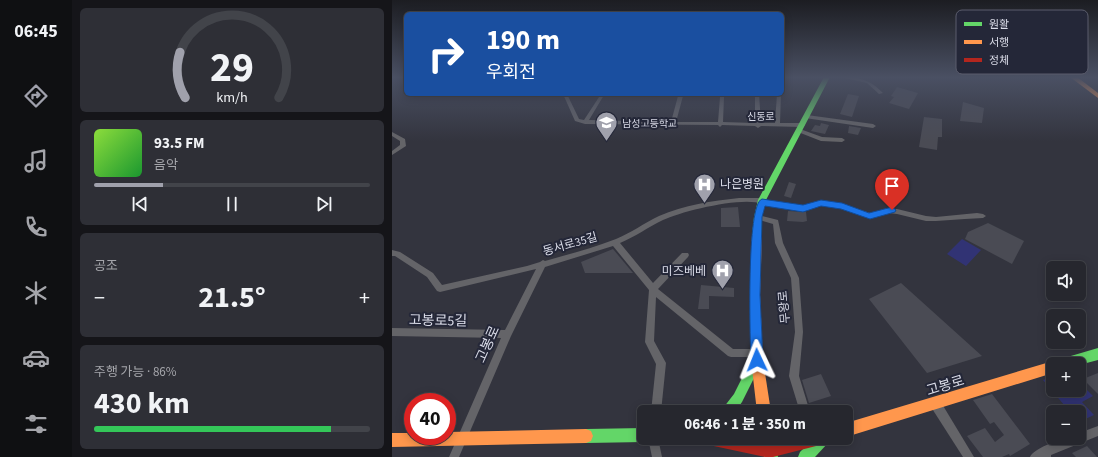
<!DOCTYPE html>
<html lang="ko">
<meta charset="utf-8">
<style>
:root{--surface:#26272e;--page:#2e2f36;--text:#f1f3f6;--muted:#a4a5aa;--line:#42444a;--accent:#a0a1ac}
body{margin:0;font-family:"Source Sans 3","Noto Sans KR",sans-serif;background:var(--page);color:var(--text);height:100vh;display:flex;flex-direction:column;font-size:15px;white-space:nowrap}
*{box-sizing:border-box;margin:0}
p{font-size:13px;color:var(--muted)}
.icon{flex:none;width:22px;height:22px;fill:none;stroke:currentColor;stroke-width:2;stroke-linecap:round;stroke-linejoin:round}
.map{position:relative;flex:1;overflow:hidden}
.drawer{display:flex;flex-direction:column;gap:8px;padding:8px;background:#151519;width:320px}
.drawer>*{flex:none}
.hud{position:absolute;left:12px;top:12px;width:380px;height:84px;border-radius:6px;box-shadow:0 2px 10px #0003,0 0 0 1px var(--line);background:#1a4fa0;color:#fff;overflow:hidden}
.tools{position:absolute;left:654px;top:261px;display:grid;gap:8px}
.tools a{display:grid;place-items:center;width:40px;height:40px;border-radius:6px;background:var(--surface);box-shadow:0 2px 10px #0003,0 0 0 1px var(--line);font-size:20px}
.speed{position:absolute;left:12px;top:393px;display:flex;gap:8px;font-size:20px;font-weight:700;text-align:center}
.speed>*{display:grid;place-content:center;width:52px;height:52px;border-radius:50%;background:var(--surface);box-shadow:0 2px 10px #0003,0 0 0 1px var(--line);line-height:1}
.speed .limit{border:6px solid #d22;background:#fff;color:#111}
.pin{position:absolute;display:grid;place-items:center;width:34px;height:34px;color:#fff;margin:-41px -17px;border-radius:50% 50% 50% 0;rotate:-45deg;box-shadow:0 0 4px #0007}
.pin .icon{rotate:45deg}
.me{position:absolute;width:44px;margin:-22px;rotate:358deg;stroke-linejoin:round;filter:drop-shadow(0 0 3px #0008)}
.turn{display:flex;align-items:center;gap:14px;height:84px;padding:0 16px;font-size:18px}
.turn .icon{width:52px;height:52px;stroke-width:2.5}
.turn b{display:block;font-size:28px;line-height:34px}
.big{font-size:30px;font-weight:700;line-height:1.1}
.drawer .tile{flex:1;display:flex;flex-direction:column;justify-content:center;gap:6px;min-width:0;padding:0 14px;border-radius:6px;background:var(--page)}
.drawer .dial{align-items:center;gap:0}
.dial svg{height:104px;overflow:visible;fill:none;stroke:var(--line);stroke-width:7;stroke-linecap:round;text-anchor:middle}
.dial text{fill:var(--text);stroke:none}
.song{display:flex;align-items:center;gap:12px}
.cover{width:48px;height:48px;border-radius:6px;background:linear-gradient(135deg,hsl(90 70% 55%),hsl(130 70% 35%))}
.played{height:4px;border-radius:2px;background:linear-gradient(90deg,var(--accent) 25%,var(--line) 25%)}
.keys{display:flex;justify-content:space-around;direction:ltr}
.heat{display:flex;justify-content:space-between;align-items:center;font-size:22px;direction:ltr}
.charge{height:6px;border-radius:3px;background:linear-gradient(90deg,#34c759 86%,var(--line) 0)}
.trip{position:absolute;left:245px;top:405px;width:216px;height:40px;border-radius:6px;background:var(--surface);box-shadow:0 2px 10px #0003,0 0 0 1px var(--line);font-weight:700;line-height:40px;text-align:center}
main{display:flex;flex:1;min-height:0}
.dock{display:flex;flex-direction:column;width:72px;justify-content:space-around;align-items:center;background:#0f1012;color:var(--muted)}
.dock .icon{width:28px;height:28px}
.dock .on{color:var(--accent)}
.dock b{font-size:18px;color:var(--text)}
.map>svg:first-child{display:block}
.green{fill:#313374}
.building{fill:#4a4b54}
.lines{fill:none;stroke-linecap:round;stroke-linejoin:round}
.street{fill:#646468;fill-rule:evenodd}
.fast{fill:#63d668;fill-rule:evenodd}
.slow{fill:#ff974d;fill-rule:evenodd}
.jam{fill:#b3261e;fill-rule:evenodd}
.route{fill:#1a73e8;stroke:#114b97}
.labels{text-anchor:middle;stroke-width:4;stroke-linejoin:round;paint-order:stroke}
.far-street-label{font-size:10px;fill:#dadce8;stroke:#242738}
.far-poi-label{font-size:10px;fill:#dadce8;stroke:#242738;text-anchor:start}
.poi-label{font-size:12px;fill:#dadce8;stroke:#242738;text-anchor:start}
.street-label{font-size:12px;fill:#dadce8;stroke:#242738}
.near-street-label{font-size:14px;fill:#dadce8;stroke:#242738}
.key{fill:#242738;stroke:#5b5d6d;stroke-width:1}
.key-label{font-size:11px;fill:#dadce8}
</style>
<main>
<nav class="dock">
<b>06:45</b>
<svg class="icon on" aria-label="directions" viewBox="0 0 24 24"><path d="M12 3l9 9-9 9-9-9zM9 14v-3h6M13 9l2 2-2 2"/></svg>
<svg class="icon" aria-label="music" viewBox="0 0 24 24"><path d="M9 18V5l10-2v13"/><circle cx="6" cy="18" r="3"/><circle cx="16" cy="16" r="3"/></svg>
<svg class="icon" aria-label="phone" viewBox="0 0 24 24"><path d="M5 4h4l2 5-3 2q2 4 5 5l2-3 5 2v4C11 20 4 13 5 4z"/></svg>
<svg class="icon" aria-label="climate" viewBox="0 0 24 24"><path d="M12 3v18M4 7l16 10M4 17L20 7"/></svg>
<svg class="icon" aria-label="car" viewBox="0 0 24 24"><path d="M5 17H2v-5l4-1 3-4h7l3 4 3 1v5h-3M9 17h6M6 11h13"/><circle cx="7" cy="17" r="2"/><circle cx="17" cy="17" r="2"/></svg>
<svg class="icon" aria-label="filters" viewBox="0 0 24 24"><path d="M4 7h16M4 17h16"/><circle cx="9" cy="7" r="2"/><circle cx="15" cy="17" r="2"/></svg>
</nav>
<section class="drawer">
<div class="tile dial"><svg viewBox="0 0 100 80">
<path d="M14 69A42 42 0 1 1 86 69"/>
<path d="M14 69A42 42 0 0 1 10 34" stroke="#a0a1ac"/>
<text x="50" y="56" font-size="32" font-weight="700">29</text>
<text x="50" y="72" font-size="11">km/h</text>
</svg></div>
<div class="tile">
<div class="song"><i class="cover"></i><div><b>93.5 FM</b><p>음악</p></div></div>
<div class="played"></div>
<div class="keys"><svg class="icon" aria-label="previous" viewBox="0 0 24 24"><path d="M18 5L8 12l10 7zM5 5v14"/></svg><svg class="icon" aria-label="pause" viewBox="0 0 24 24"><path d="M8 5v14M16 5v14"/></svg><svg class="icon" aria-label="next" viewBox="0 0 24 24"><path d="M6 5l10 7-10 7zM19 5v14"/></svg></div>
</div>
<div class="tile"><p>공조</p>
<div class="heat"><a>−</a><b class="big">21.5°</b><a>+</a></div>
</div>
<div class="tile"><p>주행 가능 · 86%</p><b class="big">430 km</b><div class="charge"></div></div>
</section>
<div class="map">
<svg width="706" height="457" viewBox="0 0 706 457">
<rect width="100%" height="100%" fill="#33343e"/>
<g class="green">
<polygon points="570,239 589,250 574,266 555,254"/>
<polygon points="661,376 661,390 687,390 687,382 701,396 690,402 702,415 687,422 687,412 678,412 651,380"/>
</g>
<g class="building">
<polygon points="505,87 526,93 517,109 497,103 502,97 499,96"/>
<polygon points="456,94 467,96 460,117 448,114"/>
<polygon points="571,102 592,108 590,123 568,121"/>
<polygon points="532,117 550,119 550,137 546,137 545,150 527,147"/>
<polygon points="429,123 437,125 433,134 419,131 423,125 428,126"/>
<polygon points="457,126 469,128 466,135 456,133"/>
<polygon points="397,182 404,184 399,198 392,196"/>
<polygon points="346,207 348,227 329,227 329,208"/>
<polygon points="396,211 414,212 415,221 411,222 395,221"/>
<polygon points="596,223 632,241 620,264 573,239 576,232"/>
<polygon points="221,249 241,273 193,273 189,262"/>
<polygon points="509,283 590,356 535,373 477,299"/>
<polygon points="309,285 342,288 342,297 317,296 317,309 306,309"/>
<polygon points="706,373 706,394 691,379"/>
<polygon points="429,374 439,396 417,403 410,380"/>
<polygon points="600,394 638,444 618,456 617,454 610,457 591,457 575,436 593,428 603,442 612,435 602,422 598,424 581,400"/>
<polygon points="695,446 705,457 684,457 680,453"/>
</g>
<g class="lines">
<g class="street">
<path d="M448 77C467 77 477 79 491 93L487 94 475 83Z"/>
<path d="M171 94H175L187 119 192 120 209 94H367L369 123H383L385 94H389L388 123H410L413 125 410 127 369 126 366 128 363 126 330 125 328 127 326 125 193 124 183 121ZM212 95 286 96 279 122 197 120ZM291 96 328 97 326 122H284ZM332 97H363V123L331 122Z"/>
<polygon points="415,115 481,124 484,126 481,128 413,118 413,116"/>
<polygon points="408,129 430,137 450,138 453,140 450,142 429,141 406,132 405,131"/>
<polygon points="0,132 13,139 14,146 0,155 0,151 8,145 8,141 0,136"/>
<path d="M347 198H372L373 200 411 207 429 201 450 204 478 213 497 209H505L534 216 544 217 585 213 591 214 594 216 591 218 573 219 544 221H534L505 214 497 213 478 218 449 208 429 205 411 211 370 204C352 196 290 211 271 220 256 227 243 237 228 243L261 283 290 253H296L297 255 296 257 266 289 341 349H364L367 350 369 353 367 356 364 357H339L336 356 264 297 262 341 274 363 269 412H259L264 364 253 342 257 290 221 246 153 267 119 336 67 457H57L109 338 0 336V328L113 330 144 269 48 292 45 291 35 277 3 256H0V250L8 252 41 273 50 285 135 266 148 262 151 260 153 261C177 254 201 248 224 239 239 233 252 223 267 216 292 205 320 201 347 198Z"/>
<polygon points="364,215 366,215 386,220 391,243 407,278 411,332 407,376 418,412 408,412 397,376 403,332 399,278 383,243 381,224 364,219 363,217"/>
<polygon points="543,398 547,399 582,457 571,457 539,407 538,403 539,399"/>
<path d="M706 426V436L659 455V457H638C641 449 666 440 674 438 678 437 683 438 687 438V433Z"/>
<polygon points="256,438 266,438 270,457 260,457"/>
</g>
<g class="fast">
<polygon points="432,77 438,77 374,200 370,217 370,235 368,237 362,237 360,235 362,217 366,200"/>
<polygon points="706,348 706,360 687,365 687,364 666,364 668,360 672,358"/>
<polygon points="365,354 369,356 371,360 350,402 343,412 328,412 342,394 361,356"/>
<polygon points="252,428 252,438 258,438 252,442 194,443 189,441 187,436 189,431 194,429"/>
<polygon points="368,438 382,438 386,457 372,457"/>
<polygon points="422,438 438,438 436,443 423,457 406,457 408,452"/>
</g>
<g class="slow">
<polygon points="678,77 685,77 706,93 706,98"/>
<polygon points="365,232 368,233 370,235 368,295 371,360 379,412 365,412 359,360 358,295 360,235 362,233"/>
<polygon points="661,361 666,364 661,364 661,373 454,437 454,423"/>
<polygon points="194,429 199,431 201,436 199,441 194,443 0,447 0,433 21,433 21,436 55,436 55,432"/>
</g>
<polygon class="jam" points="310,438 349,438 377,444 401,438 435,438 433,443 428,445 381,457 373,457 317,445 312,443"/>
</g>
<linearGradient id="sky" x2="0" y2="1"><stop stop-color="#1c1d22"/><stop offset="0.55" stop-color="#4a5063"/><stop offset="1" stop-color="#4a5063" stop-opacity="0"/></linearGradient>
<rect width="706" height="141" fill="url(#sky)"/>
<path class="route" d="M370 199 411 205 429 200 450 203 477 213 500 207 504 210 503 212 478 219 449 209 429 206 411 212 373 206 370 217 368 295 371 360 369 364 365 366 360 364 359 360C358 340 354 204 370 199Z"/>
<defs>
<symbol id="school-pin" viewBox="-11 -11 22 30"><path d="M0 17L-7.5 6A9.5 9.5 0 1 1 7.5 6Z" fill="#a0a1ac" stroke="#242738"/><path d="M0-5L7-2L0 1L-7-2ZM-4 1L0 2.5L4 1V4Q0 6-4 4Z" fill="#fff"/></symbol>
<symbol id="hospital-pin" viewBox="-11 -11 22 30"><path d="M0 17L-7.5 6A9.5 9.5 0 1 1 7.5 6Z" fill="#a0a1ac" stroke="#242738"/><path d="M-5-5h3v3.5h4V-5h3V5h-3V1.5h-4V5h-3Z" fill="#fff"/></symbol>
</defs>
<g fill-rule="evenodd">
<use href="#school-pin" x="202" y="110" width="25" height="34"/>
<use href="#hospital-pin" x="300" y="172" width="25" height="34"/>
<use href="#hospital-pin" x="318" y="258" width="25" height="34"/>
</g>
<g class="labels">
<g class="far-street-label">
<text x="369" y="120">신동로</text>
</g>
<g class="far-poi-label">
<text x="230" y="127">남성고등학교</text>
</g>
<g class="poi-label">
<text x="328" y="188">나은병원</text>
<text x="314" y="275" text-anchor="end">미즈베베</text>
</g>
<g class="street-label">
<text transform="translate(178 244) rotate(-16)" y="4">동서로35길</text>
<text transform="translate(392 307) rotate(-95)" y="4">무왕로</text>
</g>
<g class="near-street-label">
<text transform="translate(46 320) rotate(1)" y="5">고봉로5길</text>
<text transform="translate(95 344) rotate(-66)" y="5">고봉로</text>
<text transform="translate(553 385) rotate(-17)" y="5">고봉로</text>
</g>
</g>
<rect x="564" y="10" width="132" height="64" rx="6" class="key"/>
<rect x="572" y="22" width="18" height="4" fill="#63d668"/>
<rect x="572" y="40" width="18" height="4" fill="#ff974d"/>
<rect x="572" y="58" width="18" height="4" fill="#b3261e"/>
<g class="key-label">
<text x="597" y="28">원활</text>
<text x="597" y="46">서행</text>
<text x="597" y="64">정체</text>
</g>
</svg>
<div class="tools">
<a><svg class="icon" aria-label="sound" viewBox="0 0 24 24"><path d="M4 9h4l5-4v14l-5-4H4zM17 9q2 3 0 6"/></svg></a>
<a><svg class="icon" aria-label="search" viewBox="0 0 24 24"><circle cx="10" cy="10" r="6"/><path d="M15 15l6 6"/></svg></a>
<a>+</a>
<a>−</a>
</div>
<div class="speed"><div class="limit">40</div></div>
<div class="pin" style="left:500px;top:210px;background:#d93025"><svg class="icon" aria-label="arrive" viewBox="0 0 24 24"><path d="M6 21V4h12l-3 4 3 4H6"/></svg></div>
<svg class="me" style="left:365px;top:360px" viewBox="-20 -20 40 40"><path d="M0-17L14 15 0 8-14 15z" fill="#1a73e8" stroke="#fff" stroke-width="4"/></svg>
<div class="trip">06:46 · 1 분 · 350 m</div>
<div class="hud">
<div class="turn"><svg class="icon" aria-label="right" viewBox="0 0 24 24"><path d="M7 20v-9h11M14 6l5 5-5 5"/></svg><div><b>190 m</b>우회전</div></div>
</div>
</div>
</main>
